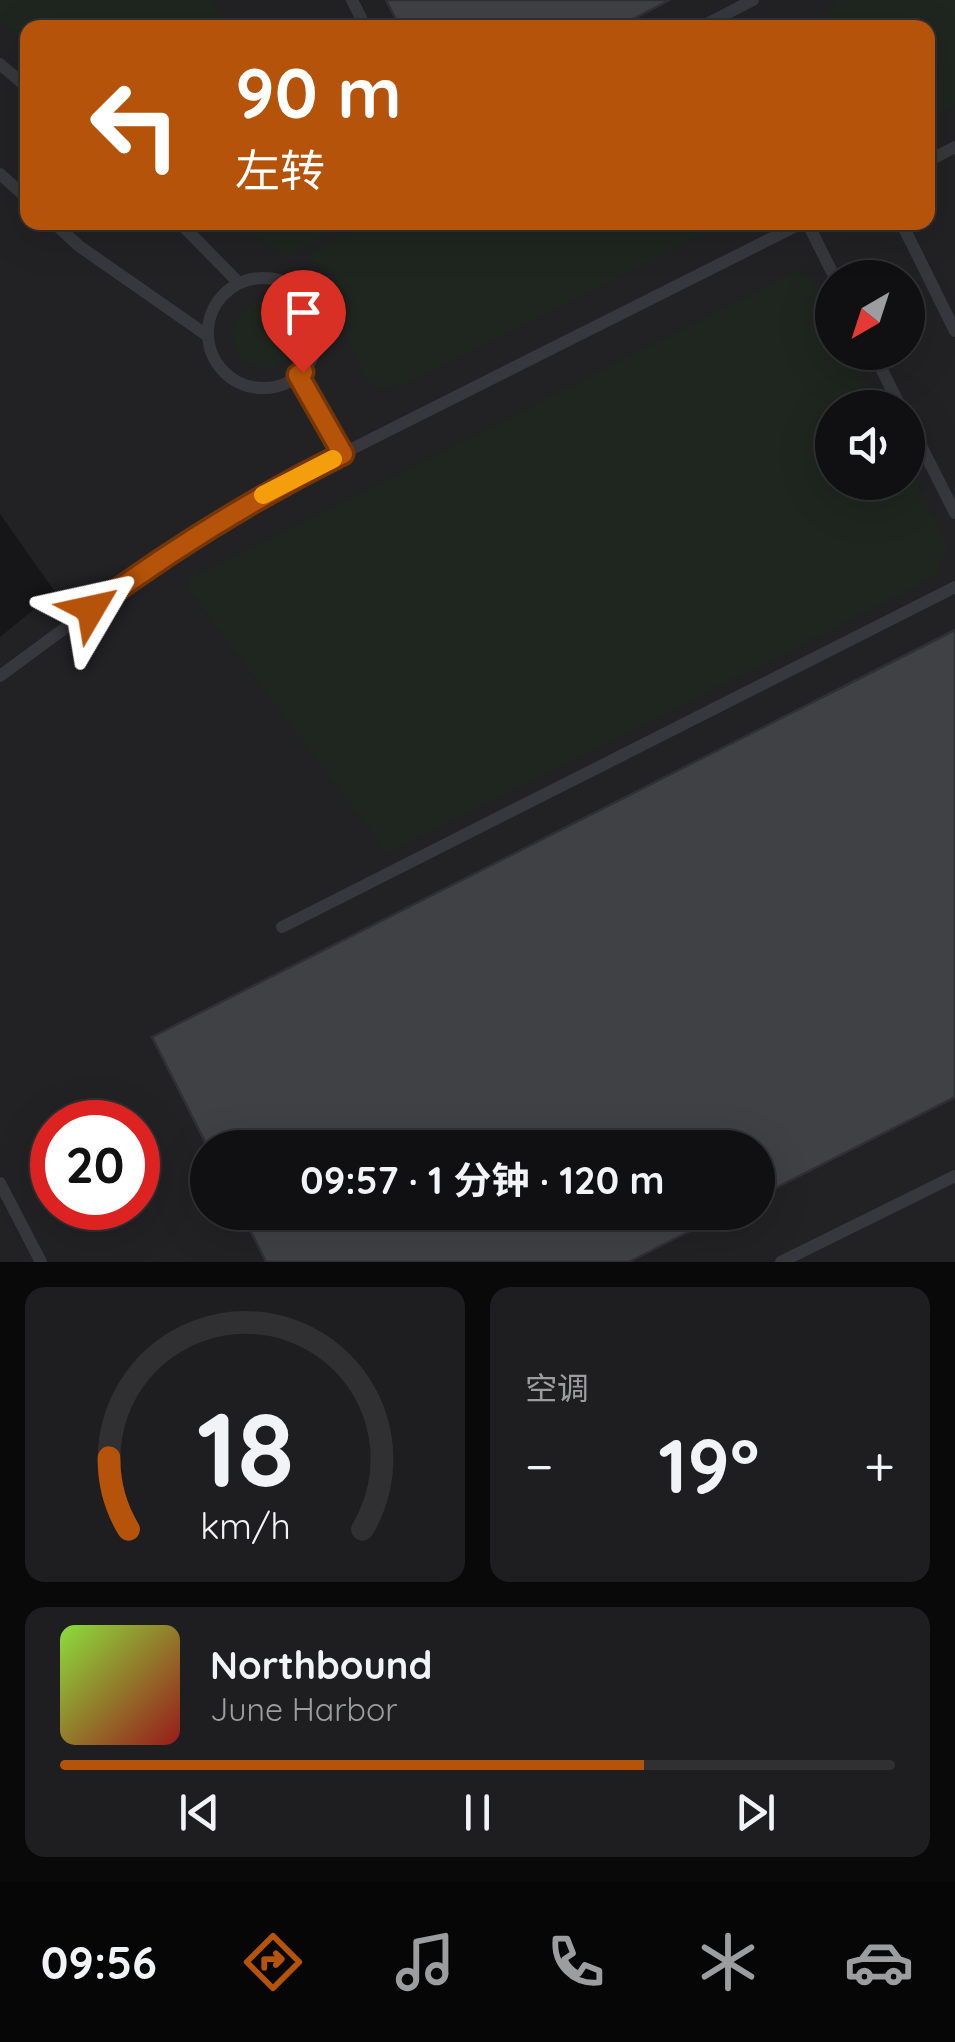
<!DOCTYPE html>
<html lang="zh">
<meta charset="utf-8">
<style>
:root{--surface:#101012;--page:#1e1e20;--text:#f1f3f6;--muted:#9c9d9f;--line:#303032;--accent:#b45309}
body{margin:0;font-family:Quicksand,"Noto Sans SC",sans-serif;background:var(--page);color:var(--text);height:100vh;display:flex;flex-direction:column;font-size:38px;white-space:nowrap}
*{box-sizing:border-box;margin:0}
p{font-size:32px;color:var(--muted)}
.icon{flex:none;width:55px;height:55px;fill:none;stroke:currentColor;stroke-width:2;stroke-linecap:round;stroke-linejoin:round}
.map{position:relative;height:1262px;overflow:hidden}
.side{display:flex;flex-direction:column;gap:25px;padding:25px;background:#09090a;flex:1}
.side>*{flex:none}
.top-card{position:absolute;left:20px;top:20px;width:915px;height:210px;border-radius:20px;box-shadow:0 10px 40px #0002,0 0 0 2px var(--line);background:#b45309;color:#fff;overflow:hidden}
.needle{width:65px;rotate:219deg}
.buttons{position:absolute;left:815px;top:260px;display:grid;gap:20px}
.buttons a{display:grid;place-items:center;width:110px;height:110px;border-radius:50%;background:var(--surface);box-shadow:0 10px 40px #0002,0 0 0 2px var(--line);font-size:50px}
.speed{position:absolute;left:30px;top:1100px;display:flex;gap:20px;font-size:50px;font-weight:700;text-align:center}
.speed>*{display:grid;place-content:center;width:130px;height:130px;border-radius:50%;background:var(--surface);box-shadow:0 10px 40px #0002,0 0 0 2px var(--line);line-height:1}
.speed .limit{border:15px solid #d22;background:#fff;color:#111}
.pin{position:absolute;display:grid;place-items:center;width:85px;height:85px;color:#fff;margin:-102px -42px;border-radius:50% 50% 50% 0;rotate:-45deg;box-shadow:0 0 10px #0007}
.pin .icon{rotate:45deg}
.me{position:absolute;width:110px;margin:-55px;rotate:54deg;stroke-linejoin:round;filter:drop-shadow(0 0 8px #0008)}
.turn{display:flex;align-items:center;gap:35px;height:210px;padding:0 50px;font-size:45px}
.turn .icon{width:130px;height:130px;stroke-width:2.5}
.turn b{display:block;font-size:70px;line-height:85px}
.big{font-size:75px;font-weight:700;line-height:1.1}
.side .tile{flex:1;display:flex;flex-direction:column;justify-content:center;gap:15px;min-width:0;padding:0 35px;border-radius:20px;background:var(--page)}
.side .dial{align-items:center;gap:0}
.dial svg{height:260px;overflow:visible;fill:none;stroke:var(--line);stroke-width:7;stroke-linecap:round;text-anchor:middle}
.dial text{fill:var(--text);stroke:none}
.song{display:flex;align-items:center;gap:30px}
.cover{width:120px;height:120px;border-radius:15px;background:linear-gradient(135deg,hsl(90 70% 55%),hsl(0 70% 35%))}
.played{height:10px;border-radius:5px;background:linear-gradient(90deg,var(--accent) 70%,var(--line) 70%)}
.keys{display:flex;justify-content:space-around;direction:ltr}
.heat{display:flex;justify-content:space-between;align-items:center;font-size:55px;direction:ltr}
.side .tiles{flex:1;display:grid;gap:25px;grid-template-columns:1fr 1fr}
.tile:last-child{grid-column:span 2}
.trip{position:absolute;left:190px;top:1130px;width:585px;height:100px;border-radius:50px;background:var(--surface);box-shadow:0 10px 40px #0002,0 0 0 2px var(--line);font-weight:700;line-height:100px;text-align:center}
.menu{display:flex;height:160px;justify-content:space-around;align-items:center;background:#060607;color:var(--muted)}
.menu .icon{width:70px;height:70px}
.menu .current{color:var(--accent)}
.menu b{font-size:45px;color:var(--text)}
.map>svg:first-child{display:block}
.built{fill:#222225;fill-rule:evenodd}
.green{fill:#1e261f}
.building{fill:#404145;stroke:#303034;stroke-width:2.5}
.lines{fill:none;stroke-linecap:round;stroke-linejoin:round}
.lane{stroke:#37383d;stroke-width:12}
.route-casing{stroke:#753606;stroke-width:25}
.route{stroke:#b45309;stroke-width:18}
.slow{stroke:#f59e0b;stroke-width:18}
</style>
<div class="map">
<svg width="955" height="1262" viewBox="0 0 955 1262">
<rect width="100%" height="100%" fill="#161618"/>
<path class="built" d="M0 0H955V1262H0V637L55 592 0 514ZM28 28H928V222H28ZM832 278H908V352H832ZM832 408H908V482H832ZM52 1122H138V1208H52ZM208 1148H758V1212H208Z"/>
<g class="green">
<polygon points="0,0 211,0 224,27 28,28 27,44 0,20"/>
<polygon points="835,0 955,0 955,105 928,119 928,28 813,27 822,23"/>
<polygon points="235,223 351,223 286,256"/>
<polygon points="369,223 370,222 724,223 411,382 386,388 375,386 363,377 336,305 336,276 311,259 313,251"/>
<path d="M798 271C831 288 832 319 832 352L852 353 879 407 832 408V482H908V464L948 545 936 573 920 585 387 853 185 585 191 578Z"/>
<circle cx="265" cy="335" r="33"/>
</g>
<g class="building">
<polygon points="386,0 670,0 616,28 450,28 448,23 439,28 400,28"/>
<polygon points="955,630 955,1097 758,1197 758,1148 208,1148 152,1037"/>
<polygon points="241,1212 727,1212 629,1262 266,1262"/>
</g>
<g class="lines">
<g class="lane">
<polyline points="352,0 366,28"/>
<polyline points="699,28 753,0"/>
<polyline points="0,64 28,88"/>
<polyline points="928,161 955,147"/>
<polyline points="0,174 28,199"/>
<polyline points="53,222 79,246 208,336"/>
<polyline points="179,222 239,283"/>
<polyline points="807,222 835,278"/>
<polyline points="901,222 955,331"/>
<circle cx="263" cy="333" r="55"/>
<polyline points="873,352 901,408"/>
<polyline points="298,375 343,454"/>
<polyline points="908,420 955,513"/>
<polyline points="0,676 152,564 268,491 804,222"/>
<polyline points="282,927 955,587"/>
<polyline points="0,1183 41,1262"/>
<polyline points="781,1262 955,1176"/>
</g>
</g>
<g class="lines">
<defs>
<path id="route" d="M91 609C171 550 254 498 343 454L298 375 303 372"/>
</defs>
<use href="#route" class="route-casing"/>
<use href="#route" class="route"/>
<polyline class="slow" points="263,495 333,459"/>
</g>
</svg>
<div class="buttons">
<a><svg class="needle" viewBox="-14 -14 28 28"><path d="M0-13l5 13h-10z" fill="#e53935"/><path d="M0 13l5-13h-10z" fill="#9c9d9f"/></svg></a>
<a><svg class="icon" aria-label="sound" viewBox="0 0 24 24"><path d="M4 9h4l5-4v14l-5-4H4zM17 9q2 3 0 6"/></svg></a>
</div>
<div class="speed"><div class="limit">20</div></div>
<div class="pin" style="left:303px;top:372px;background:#d93025"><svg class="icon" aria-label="arrive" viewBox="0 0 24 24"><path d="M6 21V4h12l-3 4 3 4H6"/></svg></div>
<svg class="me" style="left:91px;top:609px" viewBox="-20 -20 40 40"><path d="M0-17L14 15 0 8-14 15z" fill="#b45309" stroke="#fff" stroke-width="4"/></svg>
<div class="trip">09:57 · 1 分钟 · 120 m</div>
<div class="top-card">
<div class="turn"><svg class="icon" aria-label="left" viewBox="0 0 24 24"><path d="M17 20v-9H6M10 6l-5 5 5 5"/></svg><div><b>90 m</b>左转</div></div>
</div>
</div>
<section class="side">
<div class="tiles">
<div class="tile dial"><svg viewBox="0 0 100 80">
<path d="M14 69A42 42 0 1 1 86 69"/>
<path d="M14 69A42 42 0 0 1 8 47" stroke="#b45309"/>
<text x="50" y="56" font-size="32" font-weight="700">18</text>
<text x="50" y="72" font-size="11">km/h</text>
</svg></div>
<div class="tile"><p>空调</p>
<div class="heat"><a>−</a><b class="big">19°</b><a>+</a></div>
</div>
<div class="tile">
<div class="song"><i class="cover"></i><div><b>Northbound</b><p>June Harbor</p></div></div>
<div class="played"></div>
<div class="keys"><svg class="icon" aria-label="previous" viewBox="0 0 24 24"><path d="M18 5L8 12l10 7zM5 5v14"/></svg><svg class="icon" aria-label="pause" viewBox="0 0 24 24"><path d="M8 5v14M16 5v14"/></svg><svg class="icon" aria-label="next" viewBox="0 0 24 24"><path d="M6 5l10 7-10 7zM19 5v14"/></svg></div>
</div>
</div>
</section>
<nav class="menu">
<b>09:56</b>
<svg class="icon current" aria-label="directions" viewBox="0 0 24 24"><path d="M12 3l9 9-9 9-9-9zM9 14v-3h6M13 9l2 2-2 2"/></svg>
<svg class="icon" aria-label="music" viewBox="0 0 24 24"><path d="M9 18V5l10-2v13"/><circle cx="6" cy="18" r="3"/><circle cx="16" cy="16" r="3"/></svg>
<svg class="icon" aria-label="phone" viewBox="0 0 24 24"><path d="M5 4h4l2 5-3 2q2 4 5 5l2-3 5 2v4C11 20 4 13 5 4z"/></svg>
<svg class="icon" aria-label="climate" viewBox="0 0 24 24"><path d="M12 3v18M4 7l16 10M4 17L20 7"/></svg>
<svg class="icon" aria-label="car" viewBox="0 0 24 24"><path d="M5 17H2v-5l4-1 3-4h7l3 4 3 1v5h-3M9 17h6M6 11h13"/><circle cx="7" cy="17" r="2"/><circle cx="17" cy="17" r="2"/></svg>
</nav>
